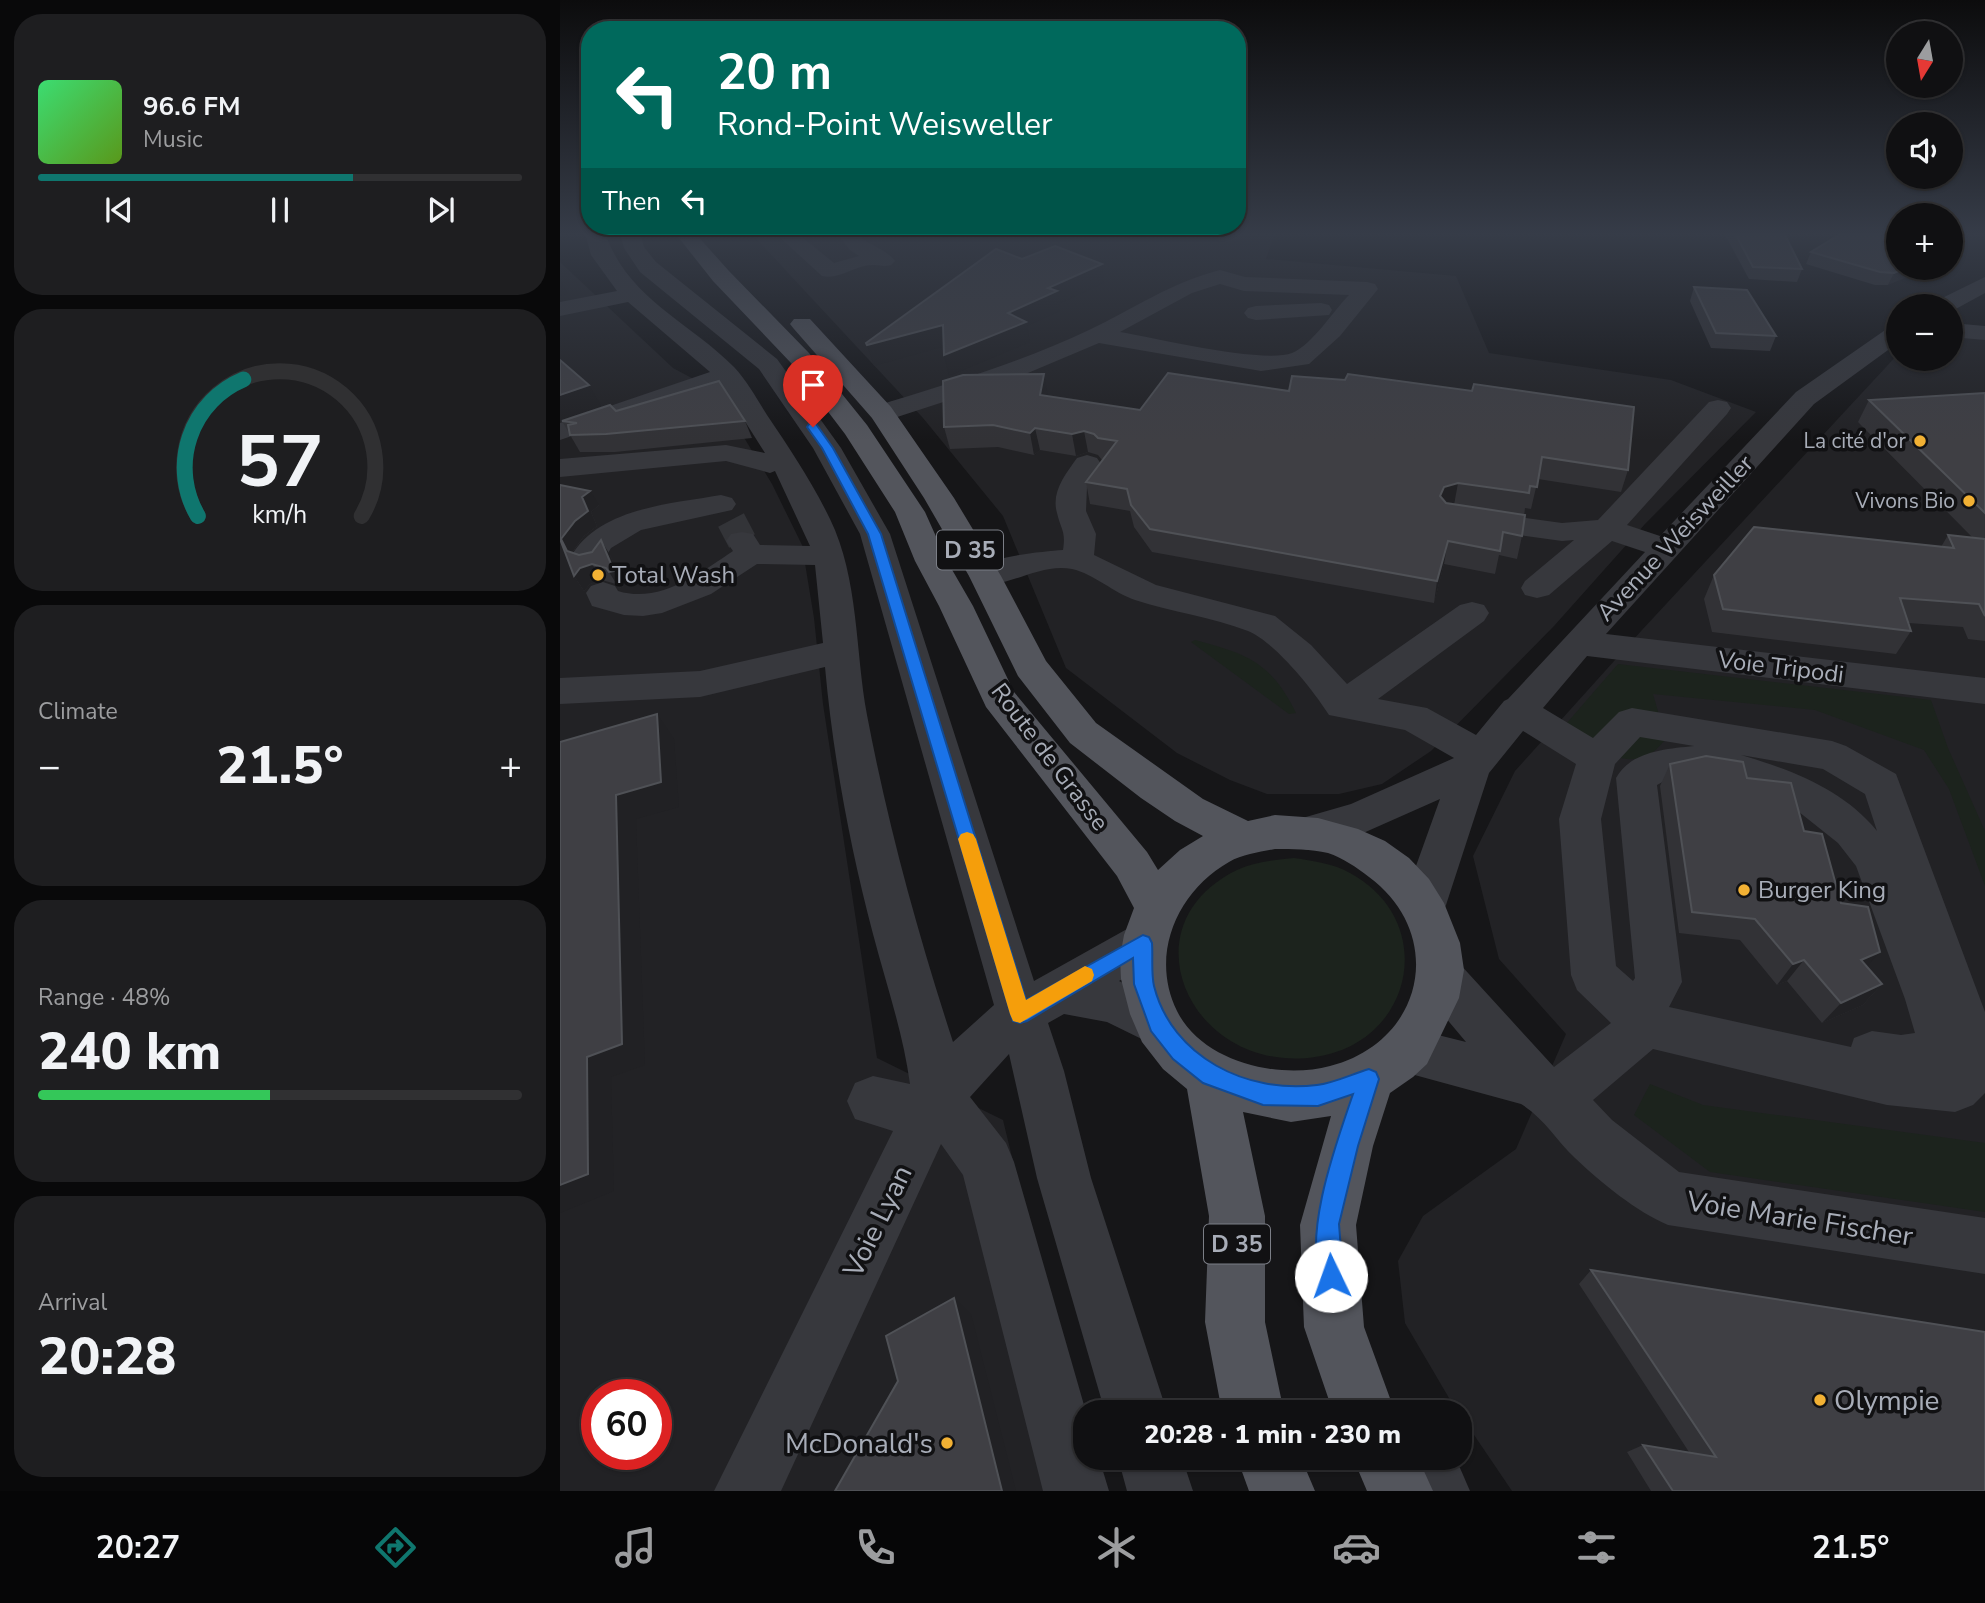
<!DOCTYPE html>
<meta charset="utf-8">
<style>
:root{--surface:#101012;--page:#1e1e20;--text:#f1f3f6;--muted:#9c9d9f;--line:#303032;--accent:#0f766e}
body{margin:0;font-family:"Nunito Sans",sans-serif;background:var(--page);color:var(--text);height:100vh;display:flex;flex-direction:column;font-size:26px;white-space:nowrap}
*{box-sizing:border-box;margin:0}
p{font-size:23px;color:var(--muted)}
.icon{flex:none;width:38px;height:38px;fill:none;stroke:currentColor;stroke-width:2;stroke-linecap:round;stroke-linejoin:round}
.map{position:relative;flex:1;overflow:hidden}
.panel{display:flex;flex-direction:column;gap:14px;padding:14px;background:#09090a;width:560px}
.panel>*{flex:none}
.guide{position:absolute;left:21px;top:21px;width:665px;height:214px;border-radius:28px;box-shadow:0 2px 5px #0004,0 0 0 2px var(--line);background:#00695c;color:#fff;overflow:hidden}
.needle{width:46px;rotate:191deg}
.controls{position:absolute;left:1326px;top:21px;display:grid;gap:14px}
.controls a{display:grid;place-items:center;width:77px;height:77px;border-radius:50%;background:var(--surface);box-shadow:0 2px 5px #0004,0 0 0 2px var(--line);font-size:35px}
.speed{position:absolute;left:21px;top:1379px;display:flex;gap:14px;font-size:35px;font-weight:700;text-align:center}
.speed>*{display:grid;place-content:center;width:91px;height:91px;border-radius:50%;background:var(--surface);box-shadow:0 2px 5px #0004,0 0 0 2px var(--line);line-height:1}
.speed .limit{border:10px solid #d22;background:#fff;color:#111}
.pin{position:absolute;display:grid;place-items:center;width:60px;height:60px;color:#fff;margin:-72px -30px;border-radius:50% 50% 50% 0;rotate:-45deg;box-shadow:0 0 7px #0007}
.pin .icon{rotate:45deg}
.me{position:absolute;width:77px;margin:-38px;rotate:357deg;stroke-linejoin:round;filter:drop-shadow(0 0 5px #0008)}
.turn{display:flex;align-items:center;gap:24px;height:147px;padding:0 21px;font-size:32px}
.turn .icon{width:91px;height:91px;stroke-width:2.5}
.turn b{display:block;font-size:49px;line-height:60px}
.then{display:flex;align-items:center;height:66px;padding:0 21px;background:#0003;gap:14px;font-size:26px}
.big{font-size:52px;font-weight:800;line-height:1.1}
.panel .tile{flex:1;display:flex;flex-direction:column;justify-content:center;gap:10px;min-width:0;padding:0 24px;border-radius:28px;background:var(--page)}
.panel .dial{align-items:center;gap:0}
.dial svg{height:182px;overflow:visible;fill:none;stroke:var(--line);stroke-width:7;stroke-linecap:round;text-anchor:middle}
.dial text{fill:var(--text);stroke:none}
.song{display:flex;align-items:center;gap:21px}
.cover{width:84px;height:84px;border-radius:10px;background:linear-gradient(135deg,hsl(140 70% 55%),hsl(90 70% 35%))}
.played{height:7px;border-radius:4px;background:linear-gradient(90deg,var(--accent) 65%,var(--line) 65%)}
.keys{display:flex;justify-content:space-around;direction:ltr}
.heat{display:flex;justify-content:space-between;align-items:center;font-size:38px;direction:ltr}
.charge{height:10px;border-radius:5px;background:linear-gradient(90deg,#34c759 48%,var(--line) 0)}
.trip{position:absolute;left:513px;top:1400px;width:399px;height:70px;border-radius:28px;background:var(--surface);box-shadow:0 2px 5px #0004,0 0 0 2px var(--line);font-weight:800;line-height:70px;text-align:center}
.tabs{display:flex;height:112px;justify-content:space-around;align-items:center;background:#060607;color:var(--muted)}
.tabs .icon{width:49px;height:49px}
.tabs .active{color:var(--accent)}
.tabs b{font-size:32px;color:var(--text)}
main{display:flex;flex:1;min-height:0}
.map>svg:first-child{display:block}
.built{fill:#222225;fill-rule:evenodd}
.green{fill:#1c231d}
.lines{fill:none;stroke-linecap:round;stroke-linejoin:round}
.minor-tunnel{stroke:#333438;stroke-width:29;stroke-dasharray:29 14;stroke-linecap:butt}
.minor{fill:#37383d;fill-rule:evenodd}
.major{fill:#53555c;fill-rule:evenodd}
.wall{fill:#323236}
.shaded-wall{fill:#212124}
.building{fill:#3f3f44;stroke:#4f5156;stroke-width:2}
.route{fill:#1a73e8;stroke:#114b97;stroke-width:2}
.slow{fill:#f59e0b}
.poi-dot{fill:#f2b134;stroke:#111113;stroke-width:2.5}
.labels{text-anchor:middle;stroke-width:7;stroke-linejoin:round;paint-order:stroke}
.far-poi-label{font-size:21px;fill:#a8adb8;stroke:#111113;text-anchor:end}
.shield{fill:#111113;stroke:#7b7e86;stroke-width:2}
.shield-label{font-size:23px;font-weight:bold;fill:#a8adb8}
.street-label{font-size:24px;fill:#a8adb8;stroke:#111113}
.poi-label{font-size:24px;fill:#a8adb8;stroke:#111113;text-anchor:start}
.near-street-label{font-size:28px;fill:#a8adb8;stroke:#111113}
.near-poi-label{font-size:28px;fill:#a8adb8;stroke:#111113;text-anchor:start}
</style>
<main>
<section class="panel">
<div class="tile">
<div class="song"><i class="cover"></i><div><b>96.6 FM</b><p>Music</p></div></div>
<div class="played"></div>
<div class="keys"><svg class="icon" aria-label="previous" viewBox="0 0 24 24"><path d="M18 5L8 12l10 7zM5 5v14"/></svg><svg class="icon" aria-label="pause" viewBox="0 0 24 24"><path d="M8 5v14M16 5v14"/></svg><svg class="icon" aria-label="next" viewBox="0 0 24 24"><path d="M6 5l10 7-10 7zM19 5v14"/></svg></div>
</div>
<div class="tile dial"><svg viewBox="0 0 100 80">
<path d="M14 69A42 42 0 1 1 86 69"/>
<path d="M14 69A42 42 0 0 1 34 9" stroke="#0f766e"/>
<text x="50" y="56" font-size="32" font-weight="700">57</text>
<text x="50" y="72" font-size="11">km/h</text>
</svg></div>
<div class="tile"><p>Climate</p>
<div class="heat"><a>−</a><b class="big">21.5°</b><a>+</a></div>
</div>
<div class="tile"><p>Range · 48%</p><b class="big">240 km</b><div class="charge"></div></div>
<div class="tile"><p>Arrival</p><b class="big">20:28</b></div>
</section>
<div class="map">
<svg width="1425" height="1491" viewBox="0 0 1425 1491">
<rect width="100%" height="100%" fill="#161618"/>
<g class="built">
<polygon points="191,233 715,233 706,259 896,276 929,353 1111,380 1196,412 1085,524 994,626 871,751 822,784 779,794 707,794 670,780 617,753 506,668 443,516 363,418"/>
<path d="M0 262 113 368 156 391 212 484 242 545 254 618 263 704 317 1058 443 1120 525 1458H532L542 1491H0ZM37 1395H96V1454H37Z"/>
<polygon points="1391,325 1425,329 1425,1491 952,1491 889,1398 845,1323 838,1261 863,1216 956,1149 1006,1034 939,959 913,856 955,771 1082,630 1339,353 1339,359 1391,359"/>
</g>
<g class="green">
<path d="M635 640C687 654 711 662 736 713L729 714 631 642Z"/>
<path d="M1058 664 1371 700 1388 748 1425 831V886L1389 789 1364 750 1255 710 1093 694 1106 739C1101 744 1096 751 1090 754 1060 772 1030 740 1006 724Z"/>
<path d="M734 858C753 861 772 863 790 873 879 921 854 1043 755 1057 632 1075 562 926 677 870 695 862 714 860 734 858Z"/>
<polygon points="1090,1084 1143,1105 1425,1143 1425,1212 1150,1172 1074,1115"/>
</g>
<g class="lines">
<polyline class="minor-tunnel" points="171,520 182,541"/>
<g class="minor">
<path d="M25 233H45C69 300 126 319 174 367 187 381 197 399 207 415 230 449 252 482 270 519 299 579 295 650 307 715 328 826 358 934 393 1042L434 1005 300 534 253 448 199 369 80 272 64 248 60 233H80L84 247 96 262 217 359 281 448 330 534 474 981 567 929 583 923 599 929 606 943 599 957 559 981 615 1008 622 1024 615 1040 598 1047 547 1022 504 1014 488 1023 504 1071 531 1178 607 1412H545L477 1178 449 1054 410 1097 446 1143 454 1162 526 1412 525 1458H539L549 1491H483L403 1175 381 1144 221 1491H154L333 1131 295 1119 287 1101 295 1083 313 1076 350 1084C343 1032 326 984 313 934 290 847 273 756 265 667L140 697 0 704V678L140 671 263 643 255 565 197 564 151 594 102 613 83 616 64 615 32 606 26 593 31 586 43 582 55 586 58 591C100 604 140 573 173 551L166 541 171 534 182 532 193 534 200 545 250 546 215 471 210 473 166 461 0 477V459L166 445 205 453 162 385 0 440V423L150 372 68 302 0 316V302L57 291 31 255Z"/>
<path d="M215 233H237L274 263 299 256 290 250 276 233H296C307 245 325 248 335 261L331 265C324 267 321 265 314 265 296 264 281 280 262 276Z"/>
<path d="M660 270 685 277 807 282 815 284 818 289 780 336 749 364 701 371 539 343 451 380 331 419 322 421 313 419 309 413 313 407C386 384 460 363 529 330 573 309 612 282 660 270ZM660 284 684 291 789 295C774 310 752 345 732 353 703 364 596 338 560 332L632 293Z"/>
<polygon points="1425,277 1425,293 1392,311 1391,306 1373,306 1376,301"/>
<polygon points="761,303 769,305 772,310 769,315 696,320 688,318 684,313 688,308 696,306"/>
<polygon points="1391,323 1425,326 1425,340 1391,337"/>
<path d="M1339 324V342L1254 404 1046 634 1425 678V704L1027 656 983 708 1033 738 1059 712 1072 708 1272 741 1286 746 1336 774 1425 1012V1093L1413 1105 1395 1112 1327 1105 1093 1049 1033 1100 1052 1120 1119 1172 1425 1218V1274L1108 1225C1077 1212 1040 1182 1015 1158 996 1140 984 1118 961 1104L829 1068 821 1051 829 1034 846 1027 906 1042 864 992 858 977 864 962 881 956 898 962 994 1067 1051 1023 1017 990 1011 975 999 819 1016 764 963 731 929 773 886 905 880 918 864 924 848 918 842 905 880 799 801 834 747 850 732 845 726 833 732 821 791 804 894 758 845 730 769 715C754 691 715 642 688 631 652 617 612 612 575 600 554 593 534 574 512 569 479 562 445 591 414 583L409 576C422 556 480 552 503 550 506 531 501 530 497 513 491 492 505 475 517 458L527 455 537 458 541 464 527 487 526 511 536 534 534 555 596 585 715 616 751 645 787 684 900 605 912 602 924 605 929 613 924 621 818 699 867 708 916 735 944 701 948 699 1085 552 1052 541 989 595 977 598 965 595 961 588 965 581 1014 540 1002 541 910 528 899 525 895 519 899 513 910 510 1002 523 1038 520 1149 402 1158 400 1167 402 1171 408 1167 414 1067 525 1100 536 1236 392 1331 326ZM1080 737 1134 746C1106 749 1071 751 1056 778L1075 978 1073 981 1056 966 1041 819 1055 764ZM1181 755 1263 769 1305 794 1317 831C1283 789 1231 770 1181 755ZM1135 776 1174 783 1229 804 1278 843 1296 866 1345 999 1355 1033 1341 1035 1312 1031 1294 1038 1291 1047 1109 1007 1122 982 1097 785 1108 779Z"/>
<path d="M161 495 172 498 176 504 172 510 81 530 51 548 41 565 30 568 19 565 13 553C44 507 111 504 161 495Z"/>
<polygon points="558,1458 622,1458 633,1491 567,1491"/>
<polygon points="815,1458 891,1458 900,1468 910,1491 834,1491 824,1481"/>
</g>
<g class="major">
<path d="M115 233H135L169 271 249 353 307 425 365 512 387 561 413 606 454 692 587 852 598 870 620 850 643 836 615 821 581 798 510 743 458 676 409 576 364 498 312 418 234 329 230 324 234 319H250L331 407 394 498 441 576 486 661 536 723 643 799 688 821 715 815 758 818 798 829 825 841 849 858 869 879 884 903 900 943 904 970 899 998 867 1064 853 1077 830 1093 813 1146 796 1225 804 1327 835 1412H773L744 1327 740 1225 771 1116 731 1122 683 1112 705 1216V1322L724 1412H662L645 1322 649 1216 627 1089 603 1069 582 1042 570 1014 561 979 560 957 564 935 574 908 557 876 426 707 379 606 355 561 335 512 285 434 231 363 153 281ZM715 849C732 849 751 849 768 853 783 858 796 867 809 877 887 935 864 1042 770 1066 719 1080 642 1062 617 1011 589 954 618 891 669 862 683 854 700 852 715 849Z"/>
<polygon points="677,1458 741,1458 755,1491 689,1491"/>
<polygon points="793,1458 858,1458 873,1491 807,1491"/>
</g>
</g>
<g class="wall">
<polygon points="1164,233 1224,233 1242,269 1237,282 1189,279"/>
<polygon points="1251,252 1339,268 1328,285 1315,285 1246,264"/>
<polygon points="1134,287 1216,336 1210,351 1151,348 1130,301"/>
<polygon points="608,373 1068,470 1061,492 978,479 971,509 965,508 962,536 957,559 939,555 935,574 884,564 874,603 592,552 574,527 570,511 530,504 526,482 542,460 538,455 528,452 516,456 480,450 474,455 438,447 390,449 384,427 580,410"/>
<polygon points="1425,393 1425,641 1408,639 1403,627 1349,623 1351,631 1336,654 1152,632 1144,599 1154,575 1381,547 1388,535 1412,537 1298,422 1309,400"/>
<polygon points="56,411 185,421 192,438 55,452 20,452 2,421"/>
<polygon points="0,485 39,505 31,512 37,526 24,536 12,553 19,555 50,555 64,586 59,588 56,584 42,580 30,584 24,591 14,576"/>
<polygon points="1110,764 1187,778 1244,831 1281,903 1307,967 1322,984 1303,1005 1262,1023 1227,981 1217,985 1180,940 1119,933 1100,786"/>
<polygon points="1031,1270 1425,1491 1091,1491 1067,1452 1083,1445 1129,1452 1019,1284"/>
</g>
<g class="shaded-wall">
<polygon points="1404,243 1398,256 1391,258 1391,249"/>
<polygon points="542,264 544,283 499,304 500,311 467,326 470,342 389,376 384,355 488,288"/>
<polygon points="1345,268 1369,268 1328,285 1334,273"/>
<polygon points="0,279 8,294 0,296"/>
<polygon points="383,325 389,345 314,366 307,345"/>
<polygon points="484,374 488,396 480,395"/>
<polygon points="29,385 41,406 0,420 0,395"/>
<polygon points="475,428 480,450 474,455 470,433"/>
<polygon points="524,431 528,452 516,456 512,434"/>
<polygon points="898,483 894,505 881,510 880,496 884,487"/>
<polygon points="30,491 39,505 31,512 37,526 24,536 11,554 7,551 1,539 22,497"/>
<polygon points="41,540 50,555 64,586 59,588 49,572"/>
<polygon points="888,541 884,564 874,603 877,581"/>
<polygon points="32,564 42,580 30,584 24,591 14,576 20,568"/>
<polygon points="97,714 114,739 119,807 76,819 85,1065 51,1077 54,1191 0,1213 0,1185 27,1057 56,795"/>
<polygon points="1320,952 1301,973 1301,960"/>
<polygon points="1244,960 1227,981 1217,985 1233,964"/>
<polygon points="1322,984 1303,1005 1262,1023 1281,1003"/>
<polygon points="394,1298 411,1314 456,1491 442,1491"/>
</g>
<g class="building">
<polygon points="1175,233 1224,233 1242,269 1193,267"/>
<polygon points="1282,233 1339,233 1339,268 1345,268 1334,273 1320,272 1251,252"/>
<polygon points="1391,233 1394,233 1404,243 1391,249"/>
<polygon points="495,246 542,264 488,288 497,291 448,313 466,322 384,355 383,325 307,345 306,343 436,249 462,259"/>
<polygon points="1134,287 1187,290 1216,336 1156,333"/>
<polygon points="0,360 29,385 0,395"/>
<polygon points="608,373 729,391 732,376 785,380 788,374 912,391 914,384 1074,407 1068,470 982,457 977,487 970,486 969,493 898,483 884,487 880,496 886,503 965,515 962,536 943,532 940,551 888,541 877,581 590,529 571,505 567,489 526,482 557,441 538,438 534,434 524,431 512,434 475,428 470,433 433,425 384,427 383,381 403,375 484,374 480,395 580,410"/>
<polygon points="159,381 185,421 46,434 10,435 8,425 17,423 2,421 50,405 56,411"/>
<polygon points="1425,393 1425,513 1309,400"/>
<polygon points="0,485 30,491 22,497 28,511 15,521 1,539 7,551 19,555 32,552 41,540 54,571 49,572 46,568 32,564 20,568 14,576 0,539"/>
<polygon points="1194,527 1394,548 1388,535 1425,539 1425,616 1419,604 1340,598 1351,631 1163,609 1154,575"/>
<polygon points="97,714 101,782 56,795 62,1044 27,1057 28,1174 0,1185 0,742"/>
<polygon points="1146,756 1183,762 1187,778 1231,783 1244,831 1262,834 1281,903 1308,907 1320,952 1301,960 1322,984 1281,1003 1244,960 1233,964 1195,919 1132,912 1110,764"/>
<polygon points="1031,1270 1425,1332 1425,1491 1113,1491 1083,1445 1156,1457"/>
<polygon points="394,1298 442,1491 275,1491 338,1381 326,1336"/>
</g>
<linearGradient id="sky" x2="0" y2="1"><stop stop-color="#0c0c0d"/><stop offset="0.53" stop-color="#363c48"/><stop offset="1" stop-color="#363c48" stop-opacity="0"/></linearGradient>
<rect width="1425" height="441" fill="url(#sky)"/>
<path class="route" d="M249 424H256L273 448 321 534 466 1000 583 935 589 937 592 943C593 957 591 973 594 986 612 1057 687 1094 757 1085 774 1083 792 1074 809 1069L816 1072 819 1079 798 1146 779 1224 783 1276 779 1284 771 1288 762 1284C742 1235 776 1144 793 1094L758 1106 703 1105 643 1083 613 1059 591 1031 574 984 573 958 467 1021 460 1023 453 1021 308 534 262 448 247 427Z"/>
<polygon class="slow" points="407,832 413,834 416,839 466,1000 525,966 532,969 534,975 532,981 460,1023 453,1021 450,1014 398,839 401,834"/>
<g class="poi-dot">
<circle cx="1360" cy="441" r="7"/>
<circle cx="1409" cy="501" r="7"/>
<circle cx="38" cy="575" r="7"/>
<circle cx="1184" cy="890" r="7"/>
<circle cx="1260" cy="1400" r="7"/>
<circle cx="387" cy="1443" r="7"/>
</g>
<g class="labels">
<g class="far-poi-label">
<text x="1346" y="448">La cité d'or</text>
<text x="1395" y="508">Vivons Bio</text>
</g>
<g class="shield">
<rect x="377" y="530.5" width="66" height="39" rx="5"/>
<rect x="644" y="1224.5" width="66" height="39" rx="5"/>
</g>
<g class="shield-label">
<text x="410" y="558">D 35</text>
<text x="677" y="1252">D 35</text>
</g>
<g class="street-label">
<text transform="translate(1115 538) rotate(-47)" y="8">Avenue Weisweiller</text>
<text transform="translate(1221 667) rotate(7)" y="8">Voie Tripodi</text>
<text transform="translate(490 757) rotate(53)" y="8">Route de Grasse</text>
</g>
<g class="poi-label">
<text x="52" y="583">Total Wash</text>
<text x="1198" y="898">Burger King</text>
</g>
<g class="near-street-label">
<text transform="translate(1240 1218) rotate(9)" y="10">Voie Marie Fischer</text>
<text transform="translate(317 1221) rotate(-64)" y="10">Voie Lyan</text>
</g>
<g class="near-poi-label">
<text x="1274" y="1410">Olympie</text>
<text x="373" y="1453" text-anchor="end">McDonald's</text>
</g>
</g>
</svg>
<div class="controls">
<a><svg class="needle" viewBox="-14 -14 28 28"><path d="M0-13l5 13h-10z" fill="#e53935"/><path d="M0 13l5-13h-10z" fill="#9c9d9f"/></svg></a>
<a><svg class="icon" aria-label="sound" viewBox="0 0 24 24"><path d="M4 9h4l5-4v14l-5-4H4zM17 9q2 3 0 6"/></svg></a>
<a>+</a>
<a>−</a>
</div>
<div class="speed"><div class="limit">60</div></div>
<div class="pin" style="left:253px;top:427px;background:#d93025"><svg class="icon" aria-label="arrive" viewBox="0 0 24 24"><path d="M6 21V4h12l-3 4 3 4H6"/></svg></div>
<svg class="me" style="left:771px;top:1276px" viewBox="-20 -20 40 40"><circle r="19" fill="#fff"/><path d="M0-13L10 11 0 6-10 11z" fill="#1a73e8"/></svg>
<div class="trip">20:28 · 1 min · 230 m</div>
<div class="guide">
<div class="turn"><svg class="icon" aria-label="left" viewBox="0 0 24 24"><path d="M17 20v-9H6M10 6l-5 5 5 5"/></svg><div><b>20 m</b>Rond-Point Weisweller</div></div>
<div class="then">Then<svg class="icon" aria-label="left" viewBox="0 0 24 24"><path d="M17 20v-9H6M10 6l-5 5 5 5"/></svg></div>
</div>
</div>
</main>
<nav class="tabs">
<b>20:27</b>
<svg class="icon active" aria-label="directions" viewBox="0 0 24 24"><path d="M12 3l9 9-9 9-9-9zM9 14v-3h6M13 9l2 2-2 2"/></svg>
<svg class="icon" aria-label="music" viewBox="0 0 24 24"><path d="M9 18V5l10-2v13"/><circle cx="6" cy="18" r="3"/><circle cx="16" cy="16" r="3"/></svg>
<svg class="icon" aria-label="phone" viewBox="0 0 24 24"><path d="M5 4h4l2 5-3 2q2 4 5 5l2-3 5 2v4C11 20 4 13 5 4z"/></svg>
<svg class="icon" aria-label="climate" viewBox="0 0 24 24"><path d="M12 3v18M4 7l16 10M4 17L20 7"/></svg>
<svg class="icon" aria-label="car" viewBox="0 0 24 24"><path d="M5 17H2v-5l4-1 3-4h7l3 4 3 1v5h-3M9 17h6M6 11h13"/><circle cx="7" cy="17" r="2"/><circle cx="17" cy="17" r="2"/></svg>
<svg class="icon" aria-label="filters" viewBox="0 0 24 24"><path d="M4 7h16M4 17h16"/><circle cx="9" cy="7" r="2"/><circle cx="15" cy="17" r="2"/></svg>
<b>21.5°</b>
</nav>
